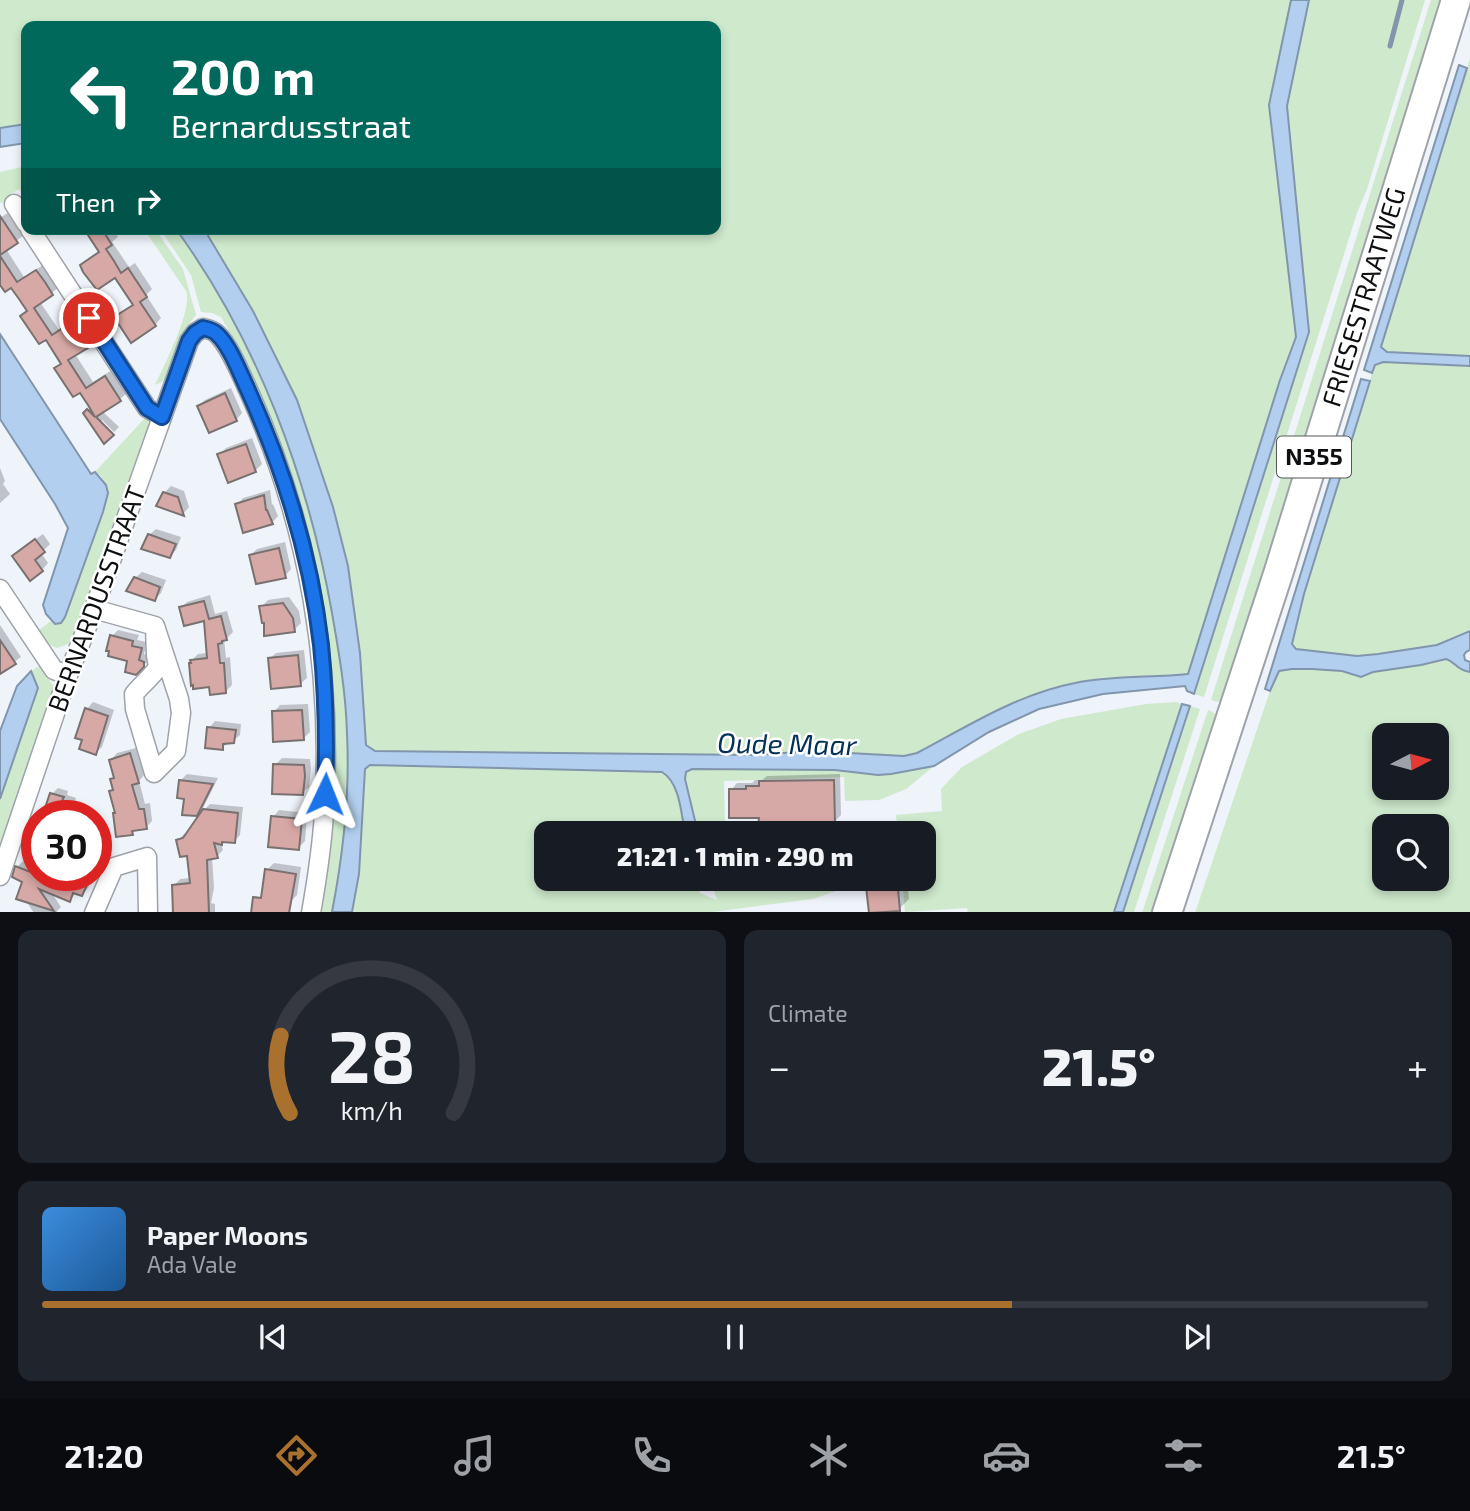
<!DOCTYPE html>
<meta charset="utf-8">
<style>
:root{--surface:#171b24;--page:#20242c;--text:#f1f3f6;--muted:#9ea1a6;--line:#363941;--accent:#a9702e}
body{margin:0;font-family:"Exo 2",sans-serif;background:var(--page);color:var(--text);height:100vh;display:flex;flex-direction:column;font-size:26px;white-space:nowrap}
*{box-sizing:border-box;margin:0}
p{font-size:23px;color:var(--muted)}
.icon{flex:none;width:38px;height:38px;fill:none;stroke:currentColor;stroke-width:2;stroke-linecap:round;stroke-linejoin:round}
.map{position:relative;height:912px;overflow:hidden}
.panel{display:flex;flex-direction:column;gap:18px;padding:18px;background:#0d0f14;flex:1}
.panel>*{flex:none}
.banner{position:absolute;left:21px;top:21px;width:700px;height:214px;border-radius:14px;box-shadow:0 4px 10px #0003;background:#00695c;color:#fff;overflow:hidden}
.needle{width:46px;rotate:84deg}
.fabs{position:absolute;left:1372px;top:723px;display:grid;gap:14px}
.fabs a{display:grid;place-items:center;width:77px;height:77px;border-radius:14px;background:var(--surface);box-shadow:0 4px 10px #0003;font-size:35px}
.speed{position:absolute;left:21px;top:800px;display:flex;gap:14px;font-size:35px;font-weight:700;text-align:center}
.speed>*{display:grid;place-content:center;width:91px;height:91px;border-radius:50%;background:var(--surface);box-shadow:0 4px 10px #0003;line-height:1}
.speed .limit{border:10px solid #d22;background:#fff;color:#111}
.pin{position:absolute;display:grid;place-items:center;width:60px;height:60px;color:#fff;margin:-30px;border:4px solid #fff;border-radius:50%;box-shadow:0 2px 7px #0007}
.me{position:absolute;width:77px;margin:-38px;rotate:2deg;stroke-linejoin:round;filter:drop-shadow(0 0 5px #0008)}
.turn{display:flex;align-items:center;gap:24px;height:147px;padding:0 35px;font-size:32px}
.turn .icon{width:91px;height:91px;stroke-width:2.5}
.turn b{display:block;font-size:49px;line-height:60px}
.then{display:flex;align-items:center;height:66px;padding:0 35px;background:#0003;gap:14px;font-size:26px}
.big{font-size:52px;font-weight:800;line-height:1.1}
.panel .tile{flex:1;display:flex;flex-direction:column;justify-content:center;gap:10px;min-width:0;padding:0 24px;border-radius:14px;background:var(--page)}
.panel .dial{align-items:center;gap:0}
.dial svg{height:182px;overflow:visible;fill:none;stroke:var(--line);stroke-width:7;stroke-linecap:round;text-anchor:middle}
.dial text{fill:var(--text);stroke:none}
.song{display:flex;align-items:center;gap:21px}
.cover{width:84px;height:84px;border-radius:10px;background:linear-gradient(135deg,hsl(210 70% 55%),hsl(210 70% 35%))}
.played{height:7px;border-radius:4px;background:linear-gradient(90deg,var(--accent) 70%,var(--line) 70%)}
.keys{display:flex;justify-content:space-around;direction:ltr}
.heat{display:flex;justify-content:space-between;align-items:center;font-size:38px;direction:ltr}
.panel .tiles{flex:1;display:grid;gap:18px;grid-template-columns:1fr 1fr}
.tile:last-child{grid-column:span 2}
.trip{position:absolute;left:534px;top:821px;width:402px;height:70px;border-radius:14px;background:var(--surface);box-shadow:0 4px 10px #0003;font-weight:800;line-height:70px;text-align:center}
.tabs{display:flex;height:112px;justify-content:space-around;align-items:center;background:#090b0e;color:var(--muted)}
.tabs .icon{width:49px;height:49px}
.tabs .selected{color:var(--accent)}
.tabs b{font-size:32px;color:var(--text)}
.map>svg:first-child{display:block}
.green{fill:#cee9cc;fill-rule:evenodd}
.water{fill:#b2cfef;stroke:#8195ac;stroke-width:2}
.shadow{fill:#0003}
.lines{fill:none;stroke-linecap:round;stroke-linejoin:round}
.stream{stroke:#8195ac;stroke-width:5}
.building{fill:#d7a9a6;stroke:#797070;stroke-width:2}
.minor-casing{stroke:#9fa3a9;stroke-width:21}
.primary-casing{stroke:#9fa3a9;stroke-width:32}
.minor{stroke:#fff;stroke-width:18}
.primary{stroke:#fff;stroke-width:28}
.route-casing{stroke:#114b97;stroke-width:18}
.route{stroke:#1a73e8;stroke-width:12}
.labels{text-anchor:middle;stroke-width:5;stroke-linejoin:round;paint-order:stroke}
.shield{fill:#fff;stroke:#565758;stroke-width:2}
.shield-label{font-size:24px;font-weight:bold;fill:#0e0f11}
.street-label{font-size:26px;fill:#0e0f11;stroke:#fff}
.water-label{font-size:28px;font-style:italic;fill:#043159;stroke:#fff}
</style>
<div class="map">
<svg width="1470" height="913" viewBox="0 0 1470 913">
<rect width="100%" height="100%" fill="#eff3fa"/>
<g class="green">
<polygon points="0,0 1291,0 1269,105 1296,337 1280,380 1188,674 1100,678 1072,683 917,753 904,756 812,751 755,755 375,751 366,745 360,653 348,566 333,507 297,400 253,311 203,229 716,229 716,26 26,26 26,124 0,128"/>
<polygon points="1309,0 1425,0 1367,189 1357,213 1204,697 1194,694 1309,332 1287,106"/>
<polygon points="1431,0 1447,0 1225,699 1217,702 1211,700"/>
<polygon points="1470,58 1470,356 1387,352 1381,347"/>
<polygon points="26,166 26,194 23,195 19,189 5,198 6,201 0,203 0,172"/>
<path d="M144 229H155L183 269 196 315C177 334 183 376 155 385 164 365 193 310 186 291Z"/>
<path d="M160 229H176C258 342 308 477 332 613 339 653 346 693 347 734 350 792 343 855 332 912H322C327 876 333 839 335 802 337 768 336 735 333 701 326 594 302 486 258 388 247 364 234 340 221 317L212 313 201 312 191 275Z"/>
<polygon points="1380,362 1470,366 1470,631 1437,645 1378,654 1357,656 1295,649 1291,644 1304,594 1372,373 1375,365"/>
<polygon points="146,417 150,425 78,636 73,635 68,644 57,648 48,644 39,630 51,621 55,624 65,617 103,512 108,493 101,476 95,472"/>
<path d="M1446 659C1456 662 1456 669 1470 672V912L1195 913 1270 691 1279 671 1292 669H1312L1342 671 1364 676 1373 672 1421 665ZM1384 735H1437V788H1384ZM1384 826H1437V878H1384Z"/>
<polygon points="39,666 55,688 0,856 0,799 38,689 31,671"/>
<polygon points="1176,702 1182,704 1114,912 968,913 967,908 905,912 902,879 924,878 924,833 898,833 896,815 942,811 941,789 962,767 1019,734 1061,719 1146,704"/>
<polygon points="1190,706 1200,709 1134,912 1123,913"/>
<polygon points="1208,710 1213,712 1218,719 1158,912 1142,913"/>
<path d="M370 765 657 771C679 775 681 814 685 833H546V878L696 879 700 893 717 900 710 879 847 880 836 891 813 899 712 912 352 913 359 874 365 769Z"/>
<polygon points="934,766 906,789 879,800 845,801 844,777 724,781 725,828 805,828 805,833 698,833 685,779 686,772 692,769 835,770 878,775 891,774"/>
</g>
<g class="water">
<path d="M1291 0H1309L1287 106 1309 332 1194 694 1187 691 1185 686 1103 694 1039 709 989 732 934 766 891 774 878 775 835 770 692 769 686 772 685 779 698 833H685C681 813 680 783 662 772L370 765 365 769 359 874 352 912H332C343 855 350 792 347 734 346 693 339 653 332 613 308 477 258 342 176 229H203L207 234 253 311 297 400 333 507 348 566 360 653 366 745 375 751 755 755 812 751 904 756 917 753C968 726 1018 694 1075 683 1112 675 1151 678 1188 674L1280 380 1296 337 1269 105Z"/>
<polygon points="1459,65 1467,68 1381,347 1387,352 1470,356 1470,366 1383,362 1375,365 1372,373 1364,370"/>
<polygon points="26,124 26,143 0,147 0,128"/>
<polygon points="0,334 91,474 95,472 106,485 108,493 103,512 65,617 61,623 55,624 46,614 43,605 68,528 55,504 0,419"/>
<path d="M1361 379 1370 381 1304 594 1292 644 1296 649 1357 656 1378 654 1437 645 1470 631V650L1466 652 1464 655 1465 660 1470 662V672C1456 670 1456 662 1446 659L1421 665 1373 672 1361 677 1342 671 1312 669H1292L1279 671 1270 691 1265 689Z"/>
<polygon points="31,671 38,688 0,799 0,731 17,686"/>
<polygon points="1182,704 1190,706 1123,912 1114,912"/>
</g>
<g class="shadow">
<polygon points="9,212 24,235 6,249 24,277 43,265 58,288 40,302 59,330 77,318 93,340 75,354 93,382 112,370 127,393 120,399 102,411 119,427 114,432 102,420 102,425 85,413 91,407 80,390 57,368 62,363 12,285 0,281 0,218"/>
<polygon points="59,229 72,229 63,235"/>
<polygon points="86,229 113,229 118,237 112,242 129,267 135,263 152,289 146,295 161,318 155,325 116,318 134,304 116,275 82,265 100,251"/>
<polygon points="231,388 242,413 236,420 199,406 205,400"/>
<polygon points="252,438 262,464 255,471 219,455 226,448"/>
<polygon points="0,468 5,481 3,484 10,494 0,503"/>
<polygon points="171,486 184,491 189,507 183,514 159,505 164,493"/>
<polygon points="270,490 272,505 273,504 278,516 272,523 237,505 243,498"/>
<polygon points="156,529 181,537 176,550 170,556 149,535"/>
<polygon points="43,534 50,544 41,553 48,563 42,570 21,550"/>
<polygon points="285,542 291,569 285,576 251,555 257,549"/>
<polygon points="142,572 166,580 161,593 155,599 135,578"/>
<polygon points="210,595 215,614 227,611 233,632 227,638 224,639 226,658 230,657 232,685 226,691 211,685 192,660 198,654 208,653 205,619 181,608 187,602"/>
<polygon points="289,597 299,611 301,623 294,630 266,621 261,607 268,600"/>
<polygon points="0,625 21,657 0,672"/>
<polygon points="118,630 139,635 137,640 147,642 144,654 150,656 150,659 136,673 129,660 112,636"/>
<polygon points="304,650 307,678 300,684 269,659 276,653"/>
<polygon points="93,702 114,710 102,747 95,753 87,709"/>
<polygon points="308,704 310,732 303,739 274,712 280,705"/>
<polygon points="215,721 241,724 240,735 233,741 229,742 222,748 209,728"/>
<polygon points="136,748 144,775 139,781 145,804 150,803 152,821 146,827 137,829 132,834 116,812 111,791 115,787 112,780 115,776 111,760 117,753"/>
<polygon points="282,758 310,759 311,769 309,787 302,793 275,765"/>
<polygon points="187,774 218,778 203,808 196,815 186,797 181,780"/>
<polygon points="840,774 841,815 834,822 832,822 832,833 812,833 811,822 760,816 731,790 737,783 752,783 755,780 762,780 767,776"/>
<polygon points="58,788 68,791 67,795 76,798 70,816 48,816 52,794"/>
<polygon points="210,804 243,807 240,835 234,841 224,840 221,843 223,850 217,856 212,857 214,888 211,903 215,904 215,913 175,913 174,886 180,879 191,878 188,853 178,840 184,834 188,833 204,810"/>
<polygon points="279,810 307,813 305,841 298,848 273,817"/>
<polygon points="96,834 105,834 105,849 99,855 96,855"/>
<polygon points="23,861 37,867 37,875 94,875 88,888 82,894 75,894 69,900 51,892 61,907 57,911 58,913 34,913 26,901 25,881 17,867"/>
<polygon points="274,863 301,867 297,895 290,902 267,870"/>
<polygon points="867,878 907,878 909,899 899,909"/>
</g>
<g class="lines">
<polyline class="stream" points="1390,46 1402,0"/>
</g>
<g class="building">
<polygon points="0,216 18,243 0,255"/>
<polygon points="84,229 102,229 112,245 106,249 114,261 121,273 128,268 147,297 140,302 156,326 131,343 114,317 133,305 115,278 97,290 83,272 80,265 99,252"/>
<polygon points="0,256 17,282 36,270 45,282 53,295 34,308 52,335 70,323 88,348 68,360 86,388 105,376 121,401 96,417 114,435 104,444 83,413 87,409 95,417 88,405 80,393 73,397 54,368 61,364 46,340 39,344 20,316 27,311 19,299 11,288 5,292 0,285"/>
<polygon points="225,393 237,421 209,433 197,406"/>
<polygon points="246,444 256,472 228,483 217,454"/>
<polygon points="163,492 178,497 184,516 156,506"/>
<polygon points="264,495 266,510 267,510 273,524 243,533 235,504"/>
<polygon points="148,534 176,544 170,558 141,549"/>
<polygon points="35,539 45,552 35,560 43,571 30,581 12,556"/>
<polygon points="279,548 286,578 256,584 249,555"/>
<polygon points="134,577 160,587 155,601 126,591"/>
<polygon points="204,601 209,619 221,616 227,640 222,641 222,643 218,644 220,663 224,663 226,693 210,695 209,687 193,689 193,685 191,686 189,663 191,663 190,660 207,658 204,621 184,626 179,607"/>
<polygon points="283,603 293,618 295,632 264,636 264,623 262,623 259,606"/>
<polygon points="110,635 133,641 132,646 142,648 139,660 144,662 144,667 136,675 125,672 127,661 108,656 109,651 106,651"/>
<polygon points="0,640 16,664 0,674"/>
<polygon points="298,655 301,686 271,689 268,658"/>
<polygon points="85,708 108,716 96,755 79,749 82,740 75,738"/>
<polygon points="302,710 304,740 273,742 272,711"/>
<polygon points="207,727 236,730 234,743 223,744 223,750 205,748"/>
<polygon points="130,753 139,783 132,785 139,809 144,809 147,829 132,831 133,835 116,837 113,813 115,813 109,791 113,790 110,779 114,778 109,760"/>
<polygon points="273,764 304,765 305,776 303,795 272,794"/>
<polygon points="179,780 213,784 197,816 182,815 184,799 177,798"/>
<polygon points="834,780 835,824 826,824 826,833 810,833 810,824 758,825 759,818 729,818 729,789 746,789 746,786 759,786 759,781"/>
<polygon points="50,793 64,797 62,801 71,804 67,816 46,816 48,812 44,811"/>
<polygon points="203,809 238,813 235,843 222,842 222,845 214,843 218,858 207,860 209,913 173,913 172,885 190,883 187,856 180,857 176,840 183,838"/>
<polygon points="271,816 302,819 299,850 268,847"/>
<polygon points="15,866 54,881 56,877 61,879 63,875 82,875 90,878 82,896 73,893 70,902 39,889 54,911 16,899 22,882 12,877"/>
<polygon points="265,869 296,874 289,913 251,913 253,897 261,898"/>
<polygon points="865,878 897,878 900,911 869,913"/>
</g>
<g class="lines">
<defs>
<g id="minor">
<polyline points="14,204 26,223"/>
<polyline points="30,229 147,408 162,417"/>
<polyline points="0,589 54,670 68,675"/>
<path d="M94 609 155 626 179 699 181 713 176 751 154 773 135 709 134 694C142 684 152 677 158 667L156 655 155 626"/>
<path d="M0 876 68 675 94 609 189 341 195 333 203 328C208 329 213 330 217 334 230 346 242 377 250 394 309 526 333 669 324 813 322 846 317 879 311 913"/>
<polyline points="94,913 114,867 147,857 148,913"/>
</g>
<polyline id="primary" points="1167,913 1279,571 1456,0"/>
</defs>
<use href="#minor" class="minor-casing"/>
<use href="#primary" class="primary-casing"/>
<use href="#minor" class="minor"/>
<use href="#primary" class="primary"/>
</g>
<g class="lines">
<defs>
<path id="route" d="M89 318 147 408 162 417 189 341 195 333 203 328C208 329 213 330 217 334 230 346 240 373 248 390 284 470 311 557 321 645 326 695 327 744 325 794"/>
</defs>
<use href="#route" class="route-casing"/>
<use href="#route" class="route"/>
</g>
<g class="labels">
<rect class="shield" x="1277" y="436.5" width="74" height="41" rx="5"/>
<g class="shield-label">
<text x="1314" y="465">N355</text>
</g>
<g class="street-label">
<text transform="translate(1364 297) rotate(-73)" y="9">FRIESESTRAATWEG</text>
<text transform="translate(97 599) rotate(-70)" y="9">BERNARDUSSTRAAT</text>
</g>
<g class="water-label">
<text transform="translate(787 744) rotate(1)" y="10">Oude Maar</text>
</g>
</g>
</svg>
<div class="fabs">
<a><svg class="needle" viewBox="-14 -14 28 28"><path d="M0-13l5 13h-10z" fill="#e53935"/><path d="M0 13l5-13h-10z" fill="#9ea1a6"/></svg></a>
<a><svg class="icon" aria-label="search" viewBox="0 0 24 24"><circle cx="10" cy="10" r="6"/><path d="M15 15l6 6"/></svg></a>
</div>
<div class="speed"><div class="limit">30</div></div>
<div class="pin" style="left:89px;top:318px;background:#d93025"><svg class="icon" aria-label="arrive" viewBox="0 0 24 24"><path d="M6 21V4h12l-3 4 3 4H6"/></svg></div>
<svg class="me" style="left:325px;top:794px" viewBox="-20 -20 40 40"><path d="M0-17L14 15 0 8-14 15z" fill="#1a73e8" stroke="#fff" stroke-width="4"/></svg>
<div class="trip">21:21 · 1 min · 290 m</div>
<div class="banner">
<div class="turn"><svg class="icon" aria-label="left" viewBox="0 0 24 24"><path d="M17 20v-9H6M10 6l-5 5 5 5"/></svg><div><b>200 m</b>Bernardusstraat</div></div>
<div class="then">Then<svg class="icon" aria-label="right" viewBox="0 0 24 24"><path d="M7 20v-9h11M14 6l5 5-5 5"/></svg></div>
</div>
</div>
<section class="panel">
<div class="tiles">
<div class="tile dial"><svg viewBox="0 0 100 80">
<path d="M14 69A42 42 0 1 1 86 69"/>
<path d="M14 69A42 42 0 0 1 10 35" stroke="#a9702e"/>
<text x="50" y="56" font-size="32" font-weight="700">28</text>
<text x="50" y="72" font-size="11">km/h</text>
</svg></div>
<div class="tile"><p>Climate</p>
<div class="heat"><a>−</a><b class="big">21.5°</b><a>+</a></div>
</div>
<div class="tile">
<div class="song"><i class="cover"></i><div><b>Paper Moons</b><p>Ada Vale</p></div></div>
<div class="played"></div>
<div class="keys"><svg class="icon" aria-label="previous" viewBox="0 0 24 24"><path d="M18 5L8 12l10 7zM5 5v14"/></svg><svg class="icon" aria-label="pause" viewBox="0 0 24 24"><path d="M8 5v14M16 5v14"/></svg><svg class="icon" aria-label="next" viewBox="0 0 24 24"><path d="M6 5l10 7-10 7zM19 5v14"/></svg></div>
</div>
</div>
</section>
<nav class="tabs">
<b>21:20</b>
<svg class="icon selected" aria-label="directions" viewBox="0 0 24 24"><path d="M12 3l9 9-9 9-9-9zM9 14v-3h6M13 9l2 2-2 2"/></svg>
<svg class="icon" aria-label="music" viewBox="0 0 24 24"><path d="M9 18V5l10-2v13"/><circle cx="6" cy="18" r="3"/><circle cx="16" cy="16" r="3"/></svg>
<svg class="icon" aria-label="phone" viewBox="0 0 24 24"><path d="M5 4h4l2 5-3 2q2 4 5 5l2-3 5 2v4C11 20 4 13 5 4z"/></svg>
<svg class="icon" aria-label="climate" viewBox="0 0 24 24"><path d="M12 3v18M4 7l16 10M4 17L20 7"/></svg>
<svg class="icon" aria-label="car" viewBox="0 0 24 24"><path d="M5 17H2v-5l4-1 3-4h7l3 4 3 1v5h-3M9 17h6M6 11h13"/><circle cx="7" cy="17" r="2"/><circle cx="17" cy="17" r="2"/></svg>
<svg class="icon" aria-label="filters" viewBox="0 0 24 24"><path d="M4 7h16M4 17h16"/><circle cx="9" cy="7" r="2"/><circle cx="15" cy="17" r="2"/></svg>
<b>21.5°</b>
</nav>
